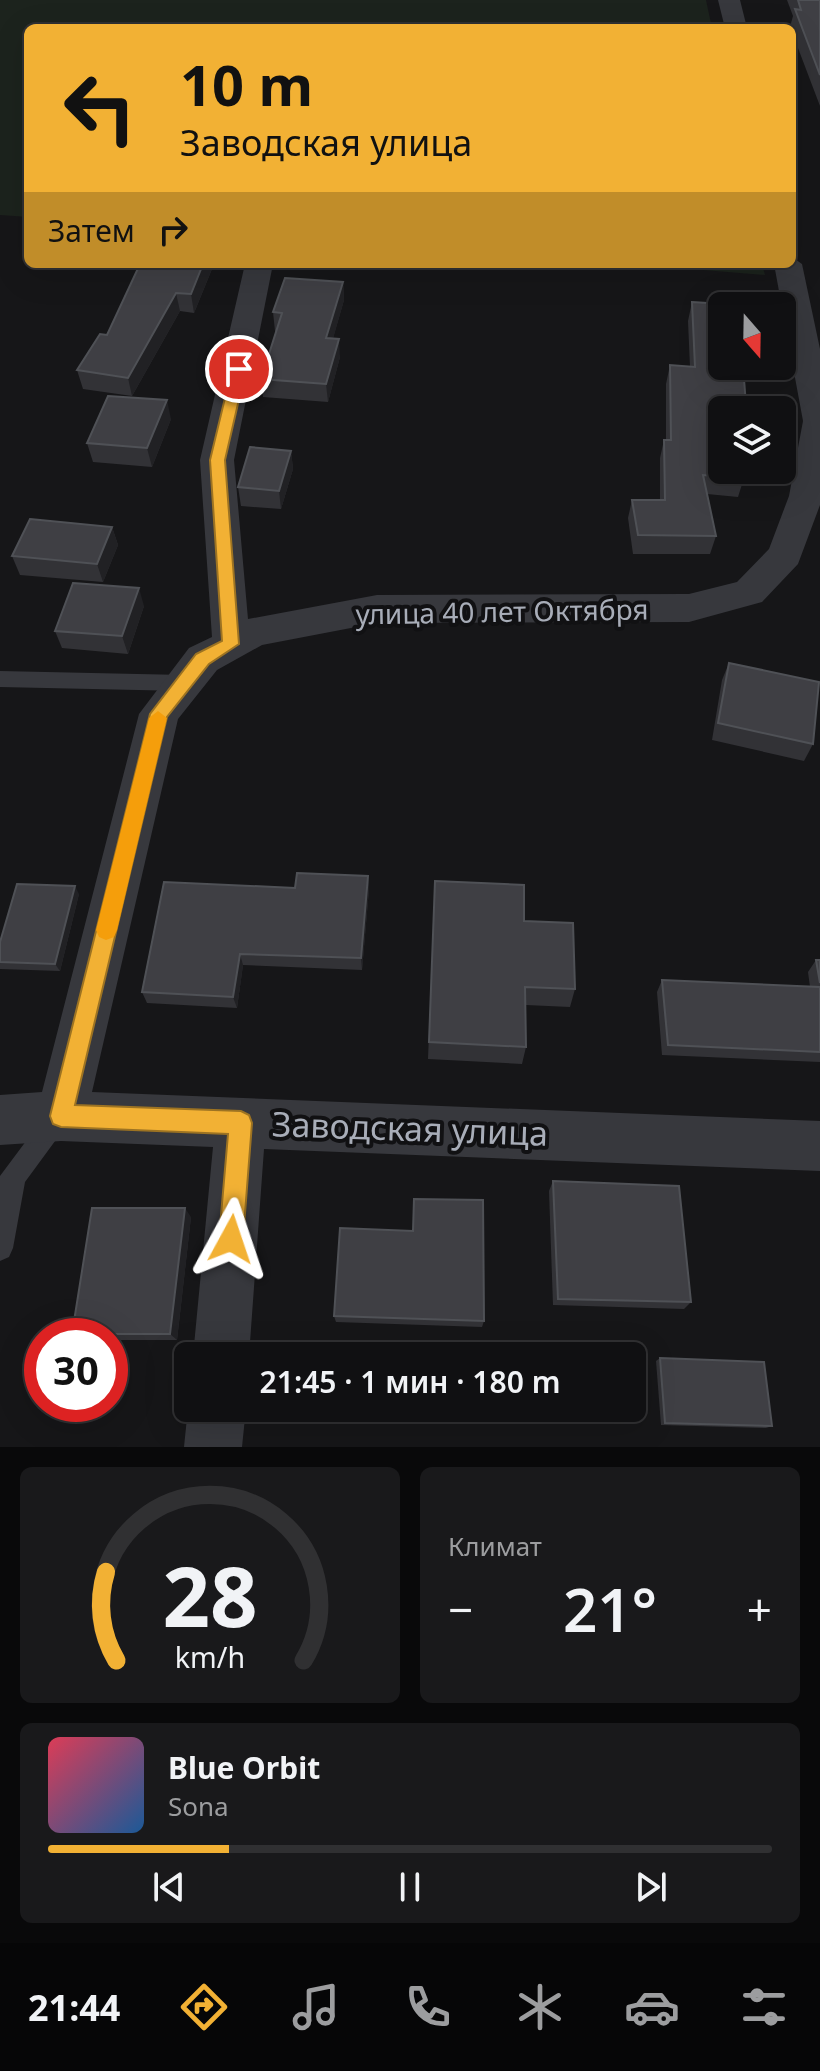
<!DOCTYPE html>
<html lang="ru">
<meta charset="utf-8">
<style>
:root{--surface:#101012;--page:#19191b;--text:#f1f3f6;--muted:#9c9d9f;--line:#303032;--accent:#f2b134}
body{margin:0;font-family:"Noto Sans",sans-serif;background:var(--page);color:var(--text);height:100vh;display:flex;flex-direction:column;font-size:30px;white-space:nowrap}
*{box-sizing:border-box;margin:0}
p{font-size:26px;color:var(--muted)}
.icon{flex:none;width:44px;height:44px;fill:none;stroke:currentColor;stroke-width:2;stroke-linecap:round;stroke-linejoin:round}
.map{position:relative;height:1447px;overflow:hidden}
.side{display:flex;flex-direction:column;gap:20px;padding:20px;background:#09090a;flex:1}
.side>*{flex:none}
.banner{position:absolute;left:24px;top:24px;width:772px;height:244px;border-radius:12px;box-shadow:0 8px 32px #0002,0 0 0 2px var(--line);background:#f2b134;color:#111;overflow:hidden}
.needle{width:52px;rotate:160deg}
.controls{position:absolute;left:708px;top:292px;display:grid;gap:16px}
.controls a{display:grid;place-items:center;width:88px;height:88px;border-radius:12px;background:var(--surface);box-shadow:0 8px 32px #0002,0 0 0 2px var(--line);font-size:40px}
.speed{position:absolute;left:24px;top:1318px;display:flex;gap:16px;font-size:40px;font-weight:700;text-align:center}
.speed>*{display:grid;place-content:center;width:104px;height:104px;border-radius:50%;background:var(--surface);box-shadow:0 8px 32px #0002,0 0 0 2px var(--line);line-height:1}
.speed .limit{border:12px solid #d22;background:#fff;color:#111}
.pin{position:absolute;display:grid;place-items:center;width:68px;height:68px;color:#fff;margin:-34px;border:4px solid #fff;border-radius:50%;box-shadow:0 2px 8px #0007}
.me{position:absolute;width:88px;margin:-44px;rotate:5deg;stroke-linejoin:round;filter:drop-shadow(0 0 6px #0008)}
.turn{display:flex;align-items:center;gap:28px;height:168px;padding:0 24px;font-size:36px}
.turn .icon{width:104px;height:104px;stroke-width:2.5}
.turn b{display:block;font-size:56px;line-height:68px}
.then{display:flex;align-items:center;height:76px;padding:0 24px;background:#0003;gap:16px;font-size:30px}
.big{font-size:60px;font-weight:600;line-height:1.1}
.side .widget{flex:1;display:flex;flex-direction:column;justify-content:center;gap:12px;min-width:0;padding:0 28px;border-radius:12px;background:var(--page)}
.side .dial{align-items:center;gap:0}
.dial svg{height:208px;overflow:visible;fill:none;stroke:var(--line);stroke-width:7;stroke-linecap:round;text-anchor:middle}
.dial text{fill:var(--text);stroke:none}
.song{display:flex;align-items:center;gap:24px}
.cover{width:96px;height:96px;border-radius:12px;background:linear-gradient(135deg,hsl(350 70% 55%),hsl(210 70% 35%))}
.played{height:8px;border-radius:4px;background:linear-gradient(90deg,var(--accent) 25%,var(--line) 25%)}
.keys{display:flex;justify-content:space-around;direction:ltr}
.heat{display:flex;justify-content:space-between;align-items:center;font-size:44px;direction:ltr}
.side .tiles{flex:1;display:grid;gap:20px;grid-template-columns:1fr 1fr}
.widget:last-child{grid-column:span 2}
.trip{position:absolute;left:174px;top:1342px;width:472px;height:80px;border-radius:12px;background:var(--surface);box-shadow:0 8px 32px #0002,0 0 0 2px var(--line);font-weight:600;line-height:80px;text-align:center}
.menu{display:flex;height:128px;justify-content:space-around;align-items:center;background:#060607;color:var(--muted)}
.menu .icon{width:56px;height:56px}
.menu .on{color:var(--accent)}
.menu b{font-size:36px;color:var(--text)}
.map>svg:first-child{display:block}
.green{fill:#1c231d}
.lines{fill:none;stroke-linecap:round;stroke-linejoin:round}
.lane{fill:#37383d;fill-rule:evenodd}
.street{fill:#37383d;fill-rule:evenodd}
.wall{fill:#323236}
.shaded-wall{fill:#212124}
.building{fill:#3f3f44;stroke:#4f5156;stroke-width:2}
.route{fill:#f2b134;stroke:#9d7322;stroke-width:2}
.slow{fill:#f59e0b}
.labels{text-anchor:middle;stroke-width:8;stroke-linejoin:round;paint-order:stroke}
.street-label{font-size:28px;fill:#a8adb8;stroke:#111113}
.near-street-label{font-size:34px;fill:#a8adb8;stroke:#111113}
</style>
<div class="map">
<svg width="820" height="1447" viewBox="0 0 820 1447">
<rect width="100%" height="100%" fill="#161618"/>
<g class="green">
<polygon points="0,0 706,0 712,28 28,28 28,217 0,215"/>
<polygon points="630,264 762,264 765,275"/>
</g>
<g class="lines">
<g class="lane">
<polygon points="0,671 184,675 194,683 184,691 0,687"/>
<polygon points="56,1109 65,1113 69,1122 25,1182 13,1248 9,1257 0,1261 0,1176 47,1113"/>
</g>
<g class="street">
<polygon points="718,0 740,0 747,28 725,28"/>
<polygon points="792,257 802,264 820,349 820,505 798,564 762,602 689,622 377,623 262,645 217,670 178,719 92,1092 820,1121 820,1171 264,1149 249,1356 193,1356 213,1147 61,1141 0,1145 0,1095 42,1092 139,714 189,648 212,637 200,460 245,264 273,264 234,460 248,619 377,595 689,594 737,582 769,549 789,496 803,421 774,264 792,264"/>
<polygon points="188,1408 246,1408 242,1447 184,1447"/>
</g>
</g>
<g class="wall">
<polygon points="787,0 820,0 820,106 790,27 793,16"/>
<polygon points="214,264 194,313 180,311 132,396 83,389 77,370 107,335"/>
<polygon points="343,282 344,300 333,338 340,357 328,402 263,397 261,379 276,331 275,331 273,312"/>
<polygon points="692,302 746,405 745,410 722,410 744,478 738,497 707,494 716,536 710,554 633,554 628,518 632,500 660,500 660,458 664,440 666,440 666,384 670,365 690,367 688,321"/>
<polygon points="171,419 152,467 93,462 87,443"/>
<polygon points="291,451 293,469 281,509 241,506 238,487"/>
<polygon points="112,527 118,545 103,582 20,575 12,556"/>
<polygon points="144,606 128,654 62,648 55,631"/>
<polygon points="729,663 813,744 804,761 712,740 722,680"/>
<polygon points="368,876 369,889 362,970 243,965 237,1008 147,1003 142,992 295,888"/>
<polygon points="435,881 524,921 575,989 570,1007 526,1005 526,1047 522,1064 428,1059"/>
<polygon points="79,894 60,971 0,969 0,942"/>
<polygon points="816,960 820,960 820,1062 662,1055 657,992 662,980 810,987 808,972"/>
<polygon points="553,1181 691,1302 684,1309 553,1305 549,1191"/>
<polygon points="191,1217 177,1340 110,1340 110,1336 76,1336 72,1334"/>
<polygon points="334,1316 484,1321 482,1327 336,1322"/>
<polygon points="660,1358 772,1426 766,1428 661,1425 656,1361"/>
</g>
<g class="shaded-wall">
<polygon points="203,264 214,264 194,313 191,294"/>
<polygon points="343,282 344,300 328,356 326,338"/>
<polygon points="176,293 180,311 132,396 128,378"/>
<polygon points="339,339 340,357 328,402 326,384"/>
<polygon points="167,400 171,419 152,467 147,448"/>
<polygon points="291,451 293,469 281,509 279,491"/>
<polygon points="112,527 118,545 103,582 97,564"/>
<polygon points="139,588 144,606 128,654 122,636"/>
<polygon points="368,876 369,889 362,970 361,958"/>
<polygon points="75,886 79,894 60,971 55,964"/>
<polygon points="240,954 243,965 237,1008 233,997"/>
<polygon points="185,1208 191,1217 177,1340 170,1334"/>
</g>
<g class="building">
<polygon points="798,0 820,0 820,75 795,9 801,10"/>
<polygon points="140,264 203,264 191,294 176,293 128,378 77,370 100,334 107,335"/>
<polygon points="285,278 343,282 326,338 339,339 326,384 261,379 282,313 273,312"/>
<polygon points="692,302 739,305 722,306 722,366 743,366 746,405 739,405 740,410 722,410 722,470 744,470 744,478 703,475 716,536 638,535 632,500 665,500 664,440 671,440 670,365 695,367"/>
<polygon points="108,396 167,400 147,448 87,443"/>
<polygon points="250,447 291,451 279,491 238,487"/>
<polygon points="30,519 112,527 97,564 12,556"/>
<polygon points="73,583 139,588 122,636 55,631"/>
<polygon points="729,663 819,682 813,744 718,723"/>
<polygon points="297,873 368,876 361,958 240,954 233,997 142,992 164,882 295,888"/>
<polygon points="435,881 524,885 524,921 573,923 575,989 525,987 526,1047 429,1042"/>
<polygon points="17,884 75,886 55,964 0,962 0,942"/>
<polygon points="816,960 820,960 820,983"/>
<polygon points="662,980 820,987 820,1052 668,1045"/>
<polygon points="553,1181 679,1186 691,1302 558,1299"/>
<polygon points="414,1199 483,1200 484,1321 334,1316 340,1228 413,1231"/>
<polygon points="92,1208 185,1208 170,1334 72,1334"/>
<polygon points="660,1358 764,1362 772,1426 665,1423"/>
</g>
<polygon class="route" points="239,364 246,369 225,460 239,644 209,664 167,717 75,1105 241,1111 249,1115 252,1123 243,1239 239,1248 231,1251 222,1248 219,1239 228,1134 61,1127 53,1124 50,1116 150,714 196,654 222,641 210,460 232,369"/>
<polygon class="slow" points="158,711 167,718 117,930 114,937 106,940 99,937 96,930 149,718"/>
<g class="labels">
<g class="street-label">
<text transform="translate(502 612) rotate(-1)" y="10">улица 40 лет Октября</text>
</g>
<g class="near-street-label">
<text transform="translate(410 1129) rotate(2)" y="12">Заводская улица</text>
</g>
</g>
</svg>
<div class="controls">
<a><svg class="needle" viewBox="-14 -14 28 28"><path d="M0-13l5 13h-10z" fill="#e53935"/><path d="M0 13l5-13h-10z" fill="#9c9d9f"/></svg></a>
<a><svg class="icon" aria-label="layers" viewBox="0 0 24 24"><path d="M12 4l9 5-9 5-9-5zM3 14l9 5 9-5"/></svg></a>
</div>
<div class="speed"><div class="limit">30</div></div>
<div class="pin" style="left:239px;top:369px;background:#d93025"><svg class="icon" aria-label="arrive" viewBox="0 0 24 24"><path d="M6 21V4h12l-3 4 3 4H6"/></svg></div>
<svg class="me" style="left:231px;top:1239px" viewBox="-20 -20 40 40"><path d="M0-17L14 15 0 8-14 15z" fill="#f2b134" stroke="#fff" stroke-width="4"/></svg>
<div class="trip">21:45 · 1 мин · 180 m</div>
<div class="banner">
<div class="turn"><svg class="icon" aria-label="left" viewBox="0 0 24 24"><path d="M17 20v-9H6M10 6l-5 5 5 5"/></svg><div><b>10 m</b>Заводская улица</div></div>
<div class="then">Затем<svg class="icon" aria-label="right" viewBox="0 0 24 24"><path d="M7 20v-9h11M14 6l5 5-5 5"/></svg></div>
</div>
</div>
<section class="side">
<div class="tiles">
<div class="widget dial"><svg viewBox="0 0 100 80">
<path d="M14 69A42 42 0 1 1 86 69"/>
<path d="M14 69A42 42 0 0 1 10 35" stroke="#f2b134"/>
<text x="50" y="56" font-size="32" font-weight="700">28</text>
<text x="50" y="72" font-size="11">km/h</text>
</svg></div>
<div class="widget"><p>Климат</p>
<div class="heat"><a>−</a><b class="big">21°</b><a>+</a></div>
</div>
<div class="widget">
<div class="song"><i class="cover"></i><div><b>Blue Orbit</b><p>Sona</p></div></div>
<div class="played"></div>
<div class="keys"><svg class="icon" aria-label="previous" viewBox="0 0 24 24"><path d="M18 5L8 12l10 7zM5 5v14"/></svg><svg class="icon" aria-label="pause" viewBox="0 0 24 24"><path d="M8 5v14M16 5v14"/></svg><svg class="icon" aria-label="next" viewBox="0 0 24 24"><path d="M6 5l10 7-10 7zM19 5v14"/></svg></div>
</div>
</div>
</section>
<nav class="menu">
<b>21:44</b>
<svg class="icon on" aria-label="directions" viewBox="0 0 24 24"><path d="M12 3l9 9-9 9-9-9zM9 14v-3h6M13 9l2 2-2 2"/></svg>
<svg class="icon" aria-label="music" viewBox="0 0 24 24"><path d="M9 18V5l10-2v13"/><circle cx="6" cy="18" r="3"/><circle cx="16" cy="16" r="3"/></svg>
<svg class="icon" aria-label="phone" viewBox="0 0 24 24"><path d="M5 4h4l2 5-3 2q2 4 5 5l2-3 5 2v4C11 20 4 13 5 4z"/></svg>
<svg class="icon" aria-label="climate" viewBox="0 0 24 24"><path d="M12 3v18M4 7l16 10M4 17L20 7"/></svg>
<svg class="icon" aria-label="car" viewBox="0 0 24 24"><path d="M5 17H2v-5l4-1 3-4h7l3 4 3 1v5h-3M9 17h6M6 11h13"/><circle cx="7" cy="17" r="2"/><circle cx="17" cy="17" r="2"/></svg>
<svg class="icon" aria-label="filters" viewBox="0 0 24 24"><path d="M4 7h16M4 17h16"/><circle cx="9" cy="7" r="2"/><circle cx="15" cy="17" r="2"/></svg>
</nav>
